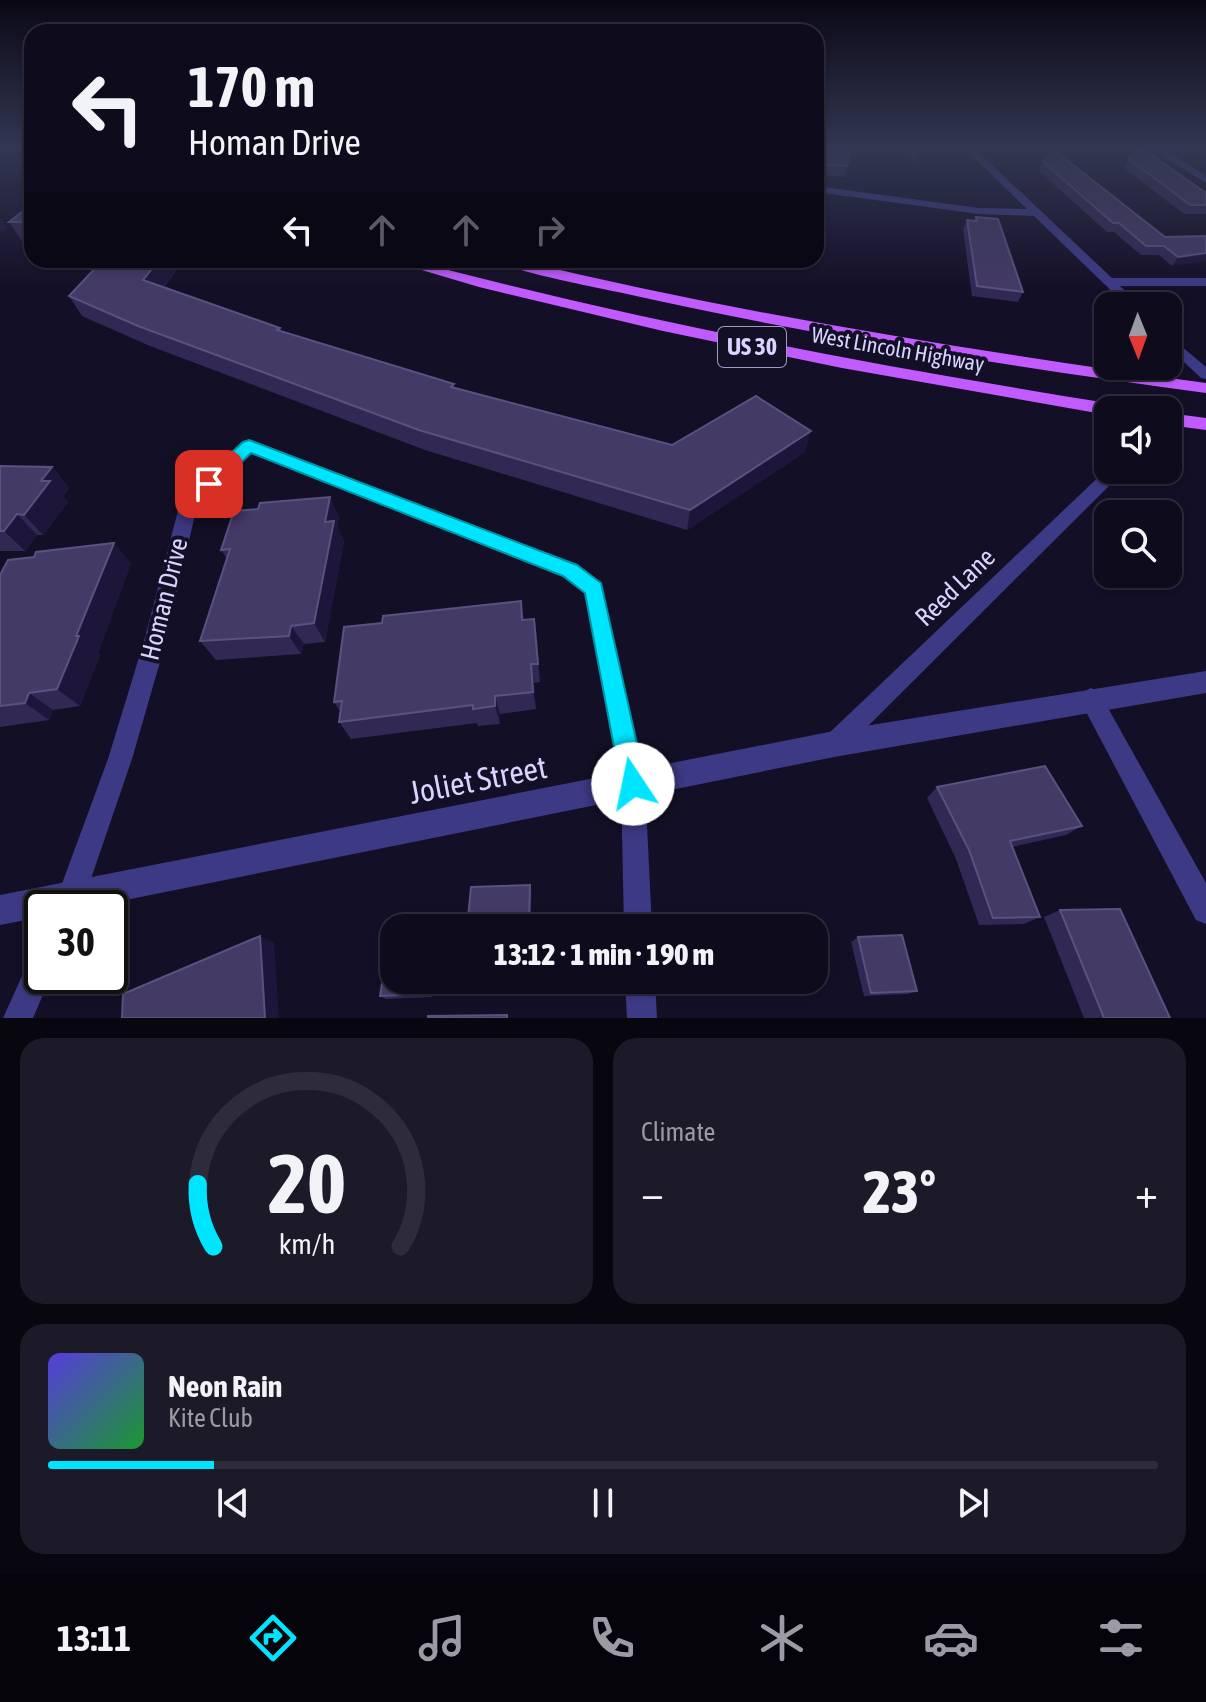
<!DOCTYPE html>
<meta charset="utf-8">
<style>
:root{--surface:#0e0b1c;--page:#1c1929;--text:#f1f3f6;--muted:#9b9ba3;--line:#2e2b3b;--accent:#00e5ff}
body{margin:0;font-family:"Asap Condensed",sans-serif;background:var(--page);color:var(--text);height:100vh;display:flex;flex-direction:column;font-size:30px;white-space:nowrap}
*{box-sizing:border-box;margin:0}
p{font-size:26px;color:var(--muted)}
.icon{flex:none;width:44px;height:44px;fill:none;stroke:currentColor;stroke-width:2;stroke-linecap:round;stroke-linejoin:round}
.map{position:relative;height:1018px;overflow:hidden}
.details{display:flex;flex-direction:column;gap:20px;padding:20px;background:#08060f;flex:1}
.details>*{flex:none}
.top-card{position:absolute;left:24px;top:24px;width:800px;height:244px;border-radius:24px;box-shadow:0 2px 6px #0004,0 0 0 2px var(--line);background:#0e0b1c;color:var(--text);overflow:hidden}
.needle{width:52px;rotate:179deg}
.buttons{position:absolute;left:1094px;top:292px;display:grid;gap:16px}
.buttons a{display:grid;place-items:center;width:88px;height:88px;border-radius:16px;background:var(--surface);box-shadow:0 2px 6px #0004,0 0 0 2px var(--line);font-size:40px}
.speed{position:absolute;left:24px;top:890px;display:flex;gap:16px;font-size:40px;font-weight:700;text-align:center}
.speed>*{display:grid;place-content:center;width:104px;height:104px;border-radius:50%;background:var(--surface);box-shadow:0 2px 6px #0004,0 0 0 2px var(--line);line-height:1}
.speed .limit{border:4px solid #111;border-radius:12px;background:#fff;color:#111}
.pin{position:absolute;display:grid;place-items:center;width:68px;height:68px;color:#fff;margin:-34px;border-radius:16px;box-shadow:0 4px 12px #0006}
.me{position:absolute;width:88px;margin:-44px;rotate:349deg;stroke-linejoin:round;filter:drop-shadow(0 0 6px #0008)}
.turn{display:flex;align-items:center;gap:28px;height:168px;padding:0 32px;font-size:36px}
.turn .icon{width:104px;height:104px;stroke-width:2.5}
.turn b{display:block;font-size:56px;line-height:68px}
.lanes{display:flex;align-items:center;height:76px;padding:0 32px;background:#0003;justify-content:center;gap:40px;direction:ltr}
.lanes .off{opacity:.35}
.big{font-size:60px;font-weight:800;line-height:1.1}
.details .card{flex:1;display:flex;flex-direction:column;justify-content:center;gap:12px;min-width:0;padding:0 28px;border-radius:24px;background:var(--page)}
.details .dial{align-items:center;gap:0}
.dial svg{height:208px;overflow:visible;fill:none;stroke:var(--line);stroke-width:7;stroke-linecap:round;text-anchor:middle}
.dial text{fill:var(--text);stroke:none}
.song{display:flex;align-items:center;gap:24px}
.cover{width:96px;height:96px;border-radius:12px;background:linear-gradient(135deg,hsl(250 70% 55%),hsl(130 70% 35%))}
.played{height:8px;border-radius:4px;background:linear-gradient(90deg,var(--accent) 15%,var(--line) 15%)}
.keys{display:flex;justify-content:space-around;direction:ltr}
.heat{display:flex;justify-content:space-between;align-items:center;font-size:44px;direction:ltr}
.details .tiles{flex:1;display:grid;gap:20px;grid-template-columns:1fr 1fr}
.card:last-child{grid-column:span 2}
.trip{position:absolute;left:380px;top:914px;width:448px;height:80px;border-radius:24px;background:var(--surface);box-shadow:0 2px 6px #0004,0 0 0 2px var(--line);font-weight:800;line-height:80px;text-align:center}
.tabs{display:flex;height:128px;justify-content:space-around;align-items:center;background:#06040b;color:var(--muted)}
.tabs .icon{width:56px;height:56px}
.tabs .selected{color:var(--accent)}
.tabs b{font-size:36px;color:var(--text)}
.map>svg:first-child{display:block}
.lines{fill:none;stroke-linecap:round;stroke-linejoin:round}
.minor{fill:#3d3a85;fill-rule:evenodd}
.tertiary{fill:#3d3a85;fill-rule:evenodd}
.primary{fill:#c25bff;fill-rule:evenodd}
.wall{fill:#312854}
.shaded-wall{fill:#1d163a}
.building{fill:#433a66;stroke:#5a527e;stroke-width:2}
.route{fill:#00e5ff;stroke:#0095a6;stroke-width:2}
.labels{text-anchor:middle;stroke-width:8;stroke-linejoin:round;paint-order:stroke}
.far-street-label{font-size:22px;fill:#d9d4ff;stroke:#130f26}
.shield{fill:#130f26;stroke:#9e99be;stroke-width:2}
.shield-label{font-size:24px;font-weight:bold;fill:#d9d4ff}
.street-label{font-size:26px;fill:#d9d4ff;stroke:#130f26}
.near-street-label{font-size:32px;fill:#d9d4ff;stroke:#130f26}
</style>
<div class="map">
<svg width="1206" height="1018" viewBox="0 0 1206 1018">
<rect width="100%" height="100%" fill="#130f26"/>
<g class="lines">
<g class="minor">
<polygon points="964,148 974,148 1112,278 1206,278 1206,286 1120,286 1141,306 1127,306 1034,216 979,214 816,192 816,186 979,208 1027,209"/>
<polygon points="1151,148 1162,148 1206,176 1206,183"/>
<polygon points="1168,335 1206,367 1206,379 1201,378 1168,347"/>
<polygon points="249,440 577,564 601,583 645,784 652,928 624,928 621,784 585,593 563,576 251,453 197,506 166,641 132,759 81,908 53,908 108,759 144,641 180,503 243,442"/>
<polygon points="1108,468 1108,470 1125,470 842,752 834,756 826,752 822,744 826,736"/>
<polygon points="1091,688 1099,692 1206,883 1206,924 1196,920 1083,706 1080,699 1083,692"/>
<polygon points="42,950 42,976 51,976 33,1018 3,1018 32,954"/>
<polygon points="625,980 655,980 657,1018 627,1018"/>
</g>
<polygon class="tertiary" points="1206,671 1206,693 834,757 86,908 42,908 42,917 0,925 0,895 834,731"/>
<g class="primary">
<path d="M388 260H410C642 322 877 366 1114 404L1123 410H1108V415L842 368 663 331 479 287Z"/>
<path d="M495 260H518C745 315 975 351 1206 383V393C1009 366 812 336 618 292 595 287 510 271 495 260Z"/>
<polygon points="1168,413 1206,418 1206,430 1168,425"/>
</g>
</g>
<g class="wall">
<polygon points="816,148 847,166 845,177 816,174"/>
<polygon points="902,148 917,148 917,153 914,162"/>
<polygon points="1190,148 1206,148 1206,157"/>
<polygon points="1129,159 1206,193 1206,214 1184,214 1124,168"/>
<polygon points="1043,162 1165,237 1206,236 1172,266 1159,255 1141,255 1114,232 1107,232 1039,171"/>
<polygon points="32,204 32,241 22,241 9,222"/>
<polygon points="976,217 1023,292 1018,302 972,296 963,229 967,220 974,221"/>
<polygon points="184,260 164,287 280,328 281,331 454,384 454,387 672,445 805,452 687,530 425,450 150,346 82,316 69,296"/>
<polygon points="0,466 52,467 69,488 63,496 68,502 43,535 37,535 25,551 0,551"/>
<polygon points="339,517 337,527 344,541 325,642 304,644 301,654 216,660 200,641 227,559 221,550"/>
<polygon points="131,563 98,653 100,655 80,706 53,710 49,720 0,727 0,575"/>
<polygon points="521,601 524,620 534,619 537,638 540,682 534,683 536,709 500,714 500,724 478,726 477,723 351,739 339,722 341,713 334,702 382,623"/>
<polygon points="937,787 1082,826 1066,835 1012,847 1040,917 1024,924 979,925 956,859 927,798"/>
<polygon points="1060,910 1170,1018 1084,1018 1044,917"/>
<polygon points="858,937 917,991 908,994 864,996 851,942"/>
<polygon points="394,980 529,980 435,984 433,997 386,999 380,996"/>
</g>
<g class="shaded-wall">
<polygon points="0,217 7,228 0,234"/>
<polygon points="1206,253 1206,261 1172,266 1178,257"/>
<polygon points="159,260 184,260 154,299 143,280"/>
<polygon points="811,431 805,452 687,530 690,510"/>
<polygon points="52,467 69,488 63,496 68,502 43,535 24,515 41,481"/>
<polygon points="330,497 339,517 337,527 344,541 325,642 314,623 325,522"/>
<polygon points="17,514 37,535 25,551 4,531"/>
<polygon points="114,543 131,563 98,653 100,655 80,706 57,689"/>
<polygon points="534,619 537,638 540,682 538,664"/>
<polygon points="291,626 304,644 301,654 289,636"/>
<polygon points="531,664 534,683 536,709 533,692"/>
<polygon points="29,693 53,710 49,720 25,703"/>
<polygon points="495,696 500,714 500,724 495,706"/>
<polygon points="530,885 532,891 531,928 529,928"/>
<polygon points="260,936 274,943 279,1018 265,1018"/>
<polygon points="430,980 435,984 433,997 428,994"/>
</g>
<g class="building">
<polygon points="816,148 851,148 847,166 816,164"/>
<polygon points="1138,148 1141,148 1206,193 1206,205 1190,205 1129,159"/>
<polygon points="1054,150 1165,237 1206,236 1206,253 1178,257 1164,246 1146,246 1119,223 1113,223 1043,162"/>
<polygon points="32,204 32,222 9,222"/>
<polygon points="976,217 998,219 1023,292 977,286 967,220 977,221"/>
<polygon points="103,260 159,260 143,280 280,328 277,330 454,384 451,387 672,445 756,396 811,431 690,510 419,430 138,326 69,296"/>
<polygon points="0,466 52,467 41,481 50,481 24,515 17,514 4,531 0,531"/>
<polygon points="330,497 325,522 334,521 314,623 291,626 289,636 200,641 230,549 221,550 234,511 258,509 260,503"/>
<polygon points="114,543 76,636 79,636 57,689 29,693 25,703 0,706 0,575 8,560 34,557 36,552"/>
<polygon points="521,601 522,620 534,619 538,664 531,664 533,692 495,696 495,706 473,709 473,705 339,722 342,701 334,702 344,627 382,623 383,616"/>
<polygon points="1045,766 1082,826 1010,841 1040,917 993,918 969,850 937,787"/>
<polygon points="530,885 529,928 467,928 471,887"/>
<polygon points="1120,909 1170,1018 1104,1018 1060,910"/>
<polygon points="394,934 394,980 436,980 430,980 428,994 380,996 390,935"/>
<polygon points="902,935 917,991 871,993 858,937"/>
<polygon points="260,936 265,1018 122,1018 123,994"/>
<polygon points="507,1015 507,1018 428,1018 428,1016"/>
</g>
<linearGradient id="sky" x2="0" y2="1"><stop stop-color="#0a0815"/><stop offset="0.51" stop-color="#333752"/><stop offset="1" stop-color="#333752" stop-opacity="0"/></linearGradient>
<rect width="1206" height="290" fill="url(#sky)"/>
<polygon class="route" points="249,440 577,565 601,583 646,784 642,793 633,796 625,793 621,784 585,593 563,576 251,453 215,488 203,488 200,484 203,479 243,442"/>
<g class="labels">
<g class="far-street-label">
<text transform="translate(898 349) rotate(10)" y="8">West Lincoln Highway</text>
</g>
<rect class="shield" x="718" y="327" width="68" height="40" rx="6"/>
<g class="shield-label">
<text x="752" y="355">US 30</text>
</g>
<g class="street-label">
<text transform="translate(955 587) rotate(-44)" y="9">Reed Lane</text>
<text transform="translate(164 599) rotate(-76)" y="9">Homan Drive</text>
</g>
<g class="near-street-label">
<text transform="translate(478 780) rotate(-11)" y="11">Joliet Street</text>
</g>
</g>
</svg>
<div class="buttons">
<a><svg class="needle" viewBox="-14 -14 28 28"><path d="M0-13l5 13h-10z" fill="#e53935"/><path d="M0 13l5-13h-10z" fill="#9b9ba3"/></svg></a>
<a><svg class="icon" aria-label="sound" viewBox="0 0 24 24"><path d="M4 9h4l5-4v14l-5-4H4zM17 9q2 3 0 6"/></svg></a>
<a><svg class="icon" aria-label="search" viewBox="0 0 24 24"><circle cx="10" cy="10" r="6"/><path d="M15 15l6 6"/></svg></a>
</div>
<div class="speed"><div class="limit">30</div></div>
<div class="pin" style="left:209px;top:484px;background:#d93025"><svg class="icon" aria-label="arrive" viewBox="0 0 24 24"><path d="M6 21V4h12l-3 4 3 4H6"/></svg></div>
<svg class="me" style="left:633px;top:784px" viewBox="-20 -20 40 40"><circle r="19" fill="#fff"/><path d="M0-13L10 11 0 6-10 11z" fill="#00e5ff"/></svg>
<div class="trip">13:12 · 1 min · 190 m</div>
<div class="top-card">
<div class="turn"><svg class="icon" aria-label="left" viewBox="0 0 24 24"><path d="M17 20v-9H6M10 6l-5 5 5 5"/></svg><div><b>170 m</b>Homan Drive</div></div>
<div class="lanes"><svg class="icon" aria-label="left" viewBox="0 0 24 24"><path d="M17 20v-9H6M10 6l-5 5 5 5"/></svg><svg class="icon off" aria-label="ahead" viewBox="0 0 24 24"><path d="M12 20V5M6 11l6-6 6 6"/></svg><svg class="icon off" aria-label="ahead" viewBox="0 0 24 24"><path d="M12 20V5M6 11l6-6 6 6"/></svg><svg class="icon off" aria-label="right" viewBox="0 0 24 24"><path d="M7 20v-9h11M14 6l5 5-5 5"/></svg></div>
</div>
</div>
<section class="details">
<div class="tiles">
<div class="card dial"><svg viewBox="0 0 100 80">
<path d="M14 69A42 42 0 1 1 86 69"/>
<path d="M14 69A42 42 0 0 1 8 45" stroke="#00e5ff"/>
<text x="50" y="56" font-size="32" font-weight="700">20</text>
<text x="50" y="72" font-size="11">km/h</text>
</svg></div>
<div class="card"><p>Climate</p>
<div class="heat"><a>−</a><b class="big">23°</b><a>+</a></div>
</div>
<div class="card">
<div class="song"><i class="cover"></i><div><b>Neon Rain</b><p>Kite Club</p></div></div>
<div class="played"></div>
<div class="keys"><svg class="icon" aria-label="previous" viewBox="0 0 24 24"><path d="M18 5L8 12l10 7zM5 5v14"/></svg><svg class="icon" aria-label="pause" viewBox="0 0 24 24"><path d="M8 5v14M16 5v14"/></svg><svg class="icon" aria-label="next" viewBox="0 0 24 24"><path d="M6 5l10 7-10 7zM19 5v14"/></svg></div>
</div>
</div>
</section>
<nav class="tabs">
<b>13:11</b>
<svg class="icon selected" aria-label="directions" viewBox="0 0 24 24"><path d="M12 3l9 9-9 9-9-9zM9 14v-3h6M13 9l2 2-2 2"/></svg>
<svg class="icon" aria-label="music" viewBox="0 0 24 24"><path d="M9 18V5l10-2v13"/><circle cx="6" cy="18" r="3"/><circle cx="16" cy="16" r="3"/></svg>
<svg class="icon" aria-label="phone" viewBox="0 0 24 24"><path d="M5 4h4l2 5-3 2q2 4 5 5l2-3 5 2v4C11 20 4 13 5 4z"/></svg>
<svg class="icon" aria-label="climate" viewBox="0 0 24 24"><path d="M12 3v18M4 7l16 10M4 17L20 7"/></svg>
<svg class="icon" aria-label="car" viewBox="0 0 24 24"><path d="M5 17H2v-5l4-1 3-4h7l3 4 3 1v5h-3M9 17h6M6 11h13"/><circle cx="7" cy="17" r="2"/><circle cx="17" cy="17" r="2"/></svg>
<svg class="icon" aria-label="filters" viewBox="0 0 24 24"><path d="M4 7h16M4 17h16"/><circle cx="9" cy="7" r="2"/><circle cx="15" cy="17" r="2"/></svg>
</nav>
